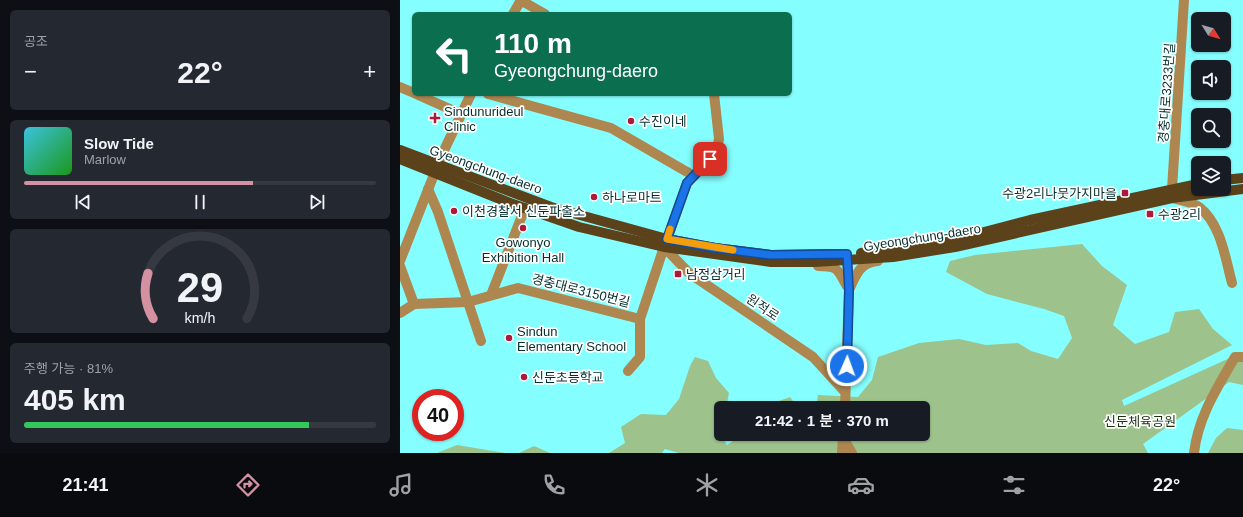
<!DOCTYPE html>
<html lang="ko">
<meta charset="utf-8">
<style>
:root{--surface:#171b24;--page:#242831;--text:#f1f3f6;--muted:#9ea1a6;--line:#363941;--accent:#d391a2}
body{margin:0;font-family:Arial,"Noto Sans KR",sans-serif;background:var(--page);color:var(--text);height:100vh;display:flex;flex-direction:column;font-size:15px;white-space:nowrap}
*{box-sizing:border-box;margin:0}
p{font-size:13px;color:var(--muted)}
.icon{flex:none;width:22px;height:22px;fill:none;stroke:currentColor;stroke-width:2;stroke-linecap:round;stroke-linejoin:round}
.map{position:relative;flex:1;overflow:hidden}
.panel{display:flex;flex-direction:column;gap:10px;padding:10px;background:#0d0f14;width:400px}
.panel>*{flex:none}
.guide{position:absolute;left:12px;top:12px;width:380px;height:84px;border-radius:6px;box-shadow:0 1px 3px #0004;background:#0b6e4f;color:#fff;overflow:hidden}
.needle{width:26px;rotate:127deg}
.fabs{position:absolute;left:791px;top:12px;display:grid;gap:8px}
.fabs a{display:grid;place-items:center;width:40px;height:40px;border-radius:6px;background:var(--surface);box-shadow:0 1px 3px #0004;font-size:20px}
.speed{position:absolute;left:12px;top:389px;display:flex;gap:8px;font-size:20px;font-weight:700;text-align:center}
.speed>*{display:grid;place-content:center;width:52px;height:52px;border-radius:50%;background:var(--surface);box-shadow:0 1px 3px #0004;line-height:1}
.speed .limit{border:6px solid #d22;background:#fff;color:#111}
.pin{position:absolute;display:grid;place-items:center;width:34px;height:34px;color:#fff;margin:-17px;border-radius:8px;box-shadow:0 2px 6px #0006}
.me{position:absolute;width:44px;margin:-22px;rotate:2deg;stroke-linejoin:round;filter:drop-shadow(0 0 3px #0008)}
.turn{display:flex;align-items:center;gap:14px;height:84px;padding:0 16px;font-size:18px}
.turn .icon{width:52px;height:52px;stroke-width:2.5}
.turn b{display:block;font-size:28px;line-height:34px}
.big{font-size:30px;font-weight:600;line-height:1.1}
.panel .widget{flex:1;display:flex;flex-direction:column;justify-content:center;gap:6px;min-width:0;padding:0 14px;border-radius:6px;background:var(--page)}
.panel .dial{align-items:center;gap:0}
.dial svg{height:104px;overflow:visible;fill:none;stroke:var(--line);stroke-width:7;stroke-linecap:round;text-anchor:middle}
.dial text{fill:var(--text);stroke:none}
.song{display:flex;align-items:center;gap:12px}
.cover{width:48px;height:48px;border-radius:6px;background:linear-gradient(135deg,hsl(190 70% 55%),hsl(120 70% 35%))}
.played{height:4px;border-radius:2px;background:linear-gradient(90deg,var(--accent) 65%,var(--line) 65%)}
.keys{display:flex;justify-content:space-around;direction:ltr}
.heat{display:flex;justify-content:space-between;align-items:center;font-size:22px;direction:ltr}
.charge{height:6px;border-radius:3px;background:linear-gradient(90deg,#34c759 81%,var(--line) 0)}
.trip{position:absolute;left:314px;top:401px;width:216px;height:40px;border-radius:6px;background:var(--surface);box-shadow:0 1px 3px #0004;font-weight:600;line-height:40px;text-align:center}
.menu{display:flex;height:64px;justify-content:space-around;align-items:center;background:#090b0e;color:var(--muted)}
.menu .icon{width:28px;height:28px}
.menu .selected{color:var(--accent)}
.menu b{font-size:18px;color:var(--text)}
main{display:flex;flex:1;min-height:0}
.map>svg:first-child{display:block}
.green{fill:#9dc28c}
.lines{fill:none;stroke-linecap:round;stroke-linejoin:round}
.minor{stroke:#ad874f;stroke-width:10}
.major{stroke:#5c421a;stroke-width:10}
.route-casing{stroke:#114b97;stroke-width:10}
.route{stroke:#1a73e8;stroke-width:7}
.slow{stroke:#f59e0b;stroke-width:7}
.poi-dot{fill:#ae193b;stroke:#fff;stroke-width:1.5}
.labels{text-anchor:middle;stroke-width:3.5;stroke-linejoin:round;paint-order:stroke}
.street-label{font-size:13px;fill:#042e2e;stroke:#fff}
.poi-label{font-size:13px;fill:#042e2e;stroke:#fff;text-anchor:start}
.park-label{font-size:13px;fill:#1a310d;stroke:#fff}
</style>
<main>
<section class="panel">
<div class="widget"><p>공조</p>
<div class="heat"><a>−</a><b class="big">22°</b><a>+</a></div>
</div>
<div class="widget">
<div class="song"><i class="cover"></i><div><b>Slow Tide</b><p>Marlow</p></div></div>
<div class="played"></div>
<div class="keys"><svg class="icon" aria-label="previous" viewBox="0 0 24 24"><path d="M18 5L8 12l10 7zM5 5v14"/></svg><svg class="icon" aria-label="pause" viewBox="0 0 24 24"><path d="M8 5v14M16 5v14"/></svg><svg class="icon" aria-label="next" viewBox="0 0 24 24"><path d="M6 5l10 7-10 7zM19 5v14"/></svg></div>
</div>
<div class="widget dial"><svg viewBox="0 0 100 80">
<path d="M14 69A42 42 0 1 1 86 69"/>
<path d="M14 69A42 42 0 0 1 10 34" stroke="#d391a2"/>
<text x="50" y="56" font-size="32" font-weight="700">29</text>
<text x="50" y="72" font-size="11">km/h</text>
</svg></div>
<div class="widget"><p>주행 가능 · 81%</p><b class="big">405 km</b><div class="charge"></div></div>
</section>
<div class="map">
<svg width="843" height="453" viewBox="0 0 843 453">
<rect width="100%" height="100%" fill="#85feff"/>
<g class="green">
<polygon points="682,244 702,266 727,285 713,325 735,344 769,332 775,312 799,309 813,329 832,345 722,400 724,406 843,352 843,322 843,385 829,382 743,444 748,453 279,453 265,449 262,453 209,453 225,443 221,427 241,414 266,415 279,399 290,366 295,357 308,361 316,378 329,393 326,408 321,408 321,434 327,445 344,434 523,434 523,408 416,408 418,395 458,397 472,380 478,357 519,343 559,339 586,345 618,343 631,351 658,359 672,338 664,316 644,309 587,294 546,272 550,261 575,255"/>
<polygon points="390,397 398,408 368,408 368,405"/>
<polygon points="827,428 843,430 843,453 808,453 816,438"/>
<polygon points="57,445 105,453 37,453"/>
<polygon points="134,446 150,453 119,453"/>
</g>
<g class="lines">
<g class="minor">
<polyline points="120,0 145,14"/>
<polyline points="113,14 121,0"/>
<polyline points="0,87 14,93"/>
<polyline points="16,94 61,114"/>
<polyline points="88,94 211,128 294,176"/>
<polyline points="37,165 71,94"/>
<polyline points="28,189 38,212 81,341"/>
<polyline points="772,189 784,0"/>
<path d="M772 198C780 200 792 202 799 207 821 224 825 257 832 283"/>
<polyline points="267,239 287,183 310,159 317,149 319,139 314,94"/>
<polyline points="264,247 289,273 413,357 445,392"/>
<polyline points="0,261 35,172"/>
<polyline points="0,266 14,304"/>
<path d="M418 266C440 266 437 270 447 286"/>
<path d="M450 288C456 274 461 262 478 261"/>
<polyline points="91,295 125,208"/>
<polyline points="0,313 14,304 68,302 118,288 240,319"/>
<polyline points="228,371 240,357 240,319 264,247"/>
<polyline points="445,408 449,290 447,260"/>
<polyline points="443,438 452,453"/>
<polyline points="442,453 443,434"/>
<path d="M794 453C798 417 817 388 835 357H843"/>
</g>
<g class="major">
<polyline points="0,150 151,207 267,239 315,248 371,255 439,254"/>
<polyline points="0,159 110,203 179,227 264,247 371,262 415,262 493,257 555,247 772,198 843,189"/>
<polyline points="824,180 843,178"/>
<polyline points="461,253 569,236 630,220 798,184"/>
</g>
</g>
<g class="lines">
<defs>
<polyline id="route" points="310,159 287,183 267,239 315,248 371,255 447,254 449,290 447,366"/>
</defs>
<use href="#route" class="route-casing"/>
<use href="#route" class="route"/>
<polyline class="slow" points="270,229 267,239 333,250"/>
</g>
<g class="poi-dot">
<path d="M33 112h4v4h4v4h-4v4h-4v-4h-4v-4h4z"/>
<circle cx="231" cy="121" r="4"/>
<rect x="721" y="189" width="8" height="8" rx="2"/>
<circle cx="194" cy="197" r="4"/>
<circle cx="54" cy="211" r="4"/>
<rect x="746" y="210" width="8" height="8" rx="2"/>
<circle cx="123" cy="228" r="4"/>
<rect x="274" y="270" width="8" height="8" rx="2"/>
<circle cx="109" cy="338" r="4"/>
<circle cx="124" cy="377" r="4"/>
</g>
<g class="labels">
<g class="street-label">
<text transform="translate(766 93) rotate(-86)" y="5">경충대로3233번길</text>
<text transform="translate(86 169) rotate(20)" y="5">Gyeongchung-daero</text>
<text transform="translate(522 237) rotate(-9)" y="5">Gyeongchung-daero</text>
<text transform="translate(181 290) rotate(14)" y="5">경충대로3150번길</text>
<text transform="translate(363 307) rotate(34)" y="5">원적로</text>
</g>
<g class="poi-label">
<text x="44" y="116">Sindunurideul<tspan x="44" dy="15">Clinic</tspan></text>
<text x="239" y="126">수진이네</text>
<text x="717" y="198" text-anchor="end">수광2리나뭇가지마을</text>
<text x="202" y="202">하나로마트</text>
<text x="62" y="216">이천경찰서 신둔파출소</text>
<text x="758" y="219">수광2리</text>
<text x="123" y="247" text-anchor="middle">Gowonyo<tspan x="123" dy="15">Exhibition Hall</tspan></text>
<text x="286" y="279">남정삼거리</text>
<text x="117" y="336">Sindun<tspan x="117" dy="15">Elementary School</tspan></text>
<text x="132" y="382">신둔초등학교</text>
</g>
<g class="park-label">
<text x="740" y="426">신둔체육공원</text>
</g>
</g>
</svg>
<div class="fabs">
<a><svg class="needle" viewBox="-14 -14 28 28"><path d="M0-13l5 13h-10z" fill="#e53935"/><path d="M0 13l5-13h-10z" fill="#9ea1a6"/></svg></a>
<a><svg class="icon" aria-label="sound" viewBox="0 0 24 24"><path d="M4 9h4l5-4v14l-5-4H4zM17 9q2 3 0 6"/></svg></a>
<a><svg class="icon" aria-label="search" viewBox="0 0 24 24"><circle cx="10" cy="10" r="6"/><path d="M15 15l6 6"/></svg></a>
<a><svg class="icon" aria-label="layers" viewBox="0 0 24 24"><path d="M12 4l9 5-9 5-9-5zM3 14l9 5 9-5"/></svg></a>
</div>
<div class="speed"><div class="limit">40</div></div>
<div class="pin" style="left:310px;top:159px;background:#d93025"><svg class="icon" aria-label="arrive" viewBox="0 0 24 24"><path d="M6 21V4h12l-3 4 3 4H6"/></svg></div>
<svg class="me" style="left:447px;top:366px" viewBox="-20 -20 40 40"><circle r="17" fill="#1a73e8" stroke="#fff" stroke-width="3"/><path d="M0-11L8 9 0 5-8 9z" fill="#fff"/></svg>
<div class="trip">21:42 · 1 분 · 370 m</div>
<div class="guide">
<div class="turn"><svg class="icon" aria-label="left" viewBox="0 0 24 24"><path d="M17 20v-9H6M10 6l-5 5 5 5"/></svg><div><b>110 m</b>Gyeongchung-daero</div></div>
</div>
</div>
</main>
<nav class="menu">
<b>21:41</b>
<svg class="icon selected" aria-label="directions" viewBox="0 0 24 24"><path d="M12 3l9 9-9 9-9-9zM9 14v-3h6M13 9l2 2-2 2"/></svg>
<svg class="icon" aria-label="music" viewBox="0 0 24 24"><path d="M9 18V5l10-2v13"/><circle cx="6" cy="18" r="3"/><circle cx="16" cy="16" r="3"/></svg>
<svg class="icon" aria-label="phone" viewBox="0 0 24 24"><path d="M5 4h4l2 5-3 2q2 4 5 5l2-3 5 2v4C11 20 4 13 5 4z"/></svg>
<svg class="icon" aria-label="climate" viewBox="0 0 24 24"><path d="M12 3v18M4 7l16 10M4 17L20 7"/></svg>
<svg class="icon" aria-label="car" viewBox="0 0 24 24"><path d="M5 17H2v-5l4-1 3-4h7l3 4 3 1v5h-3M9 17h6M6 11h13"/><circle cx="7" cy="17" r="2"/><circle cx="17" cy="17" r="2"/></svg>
<svg class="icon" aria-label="filters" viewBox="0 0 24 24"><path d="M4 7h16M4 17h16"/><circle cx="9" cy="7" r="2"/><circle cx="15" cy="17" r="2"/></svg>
<b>22°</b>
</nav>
